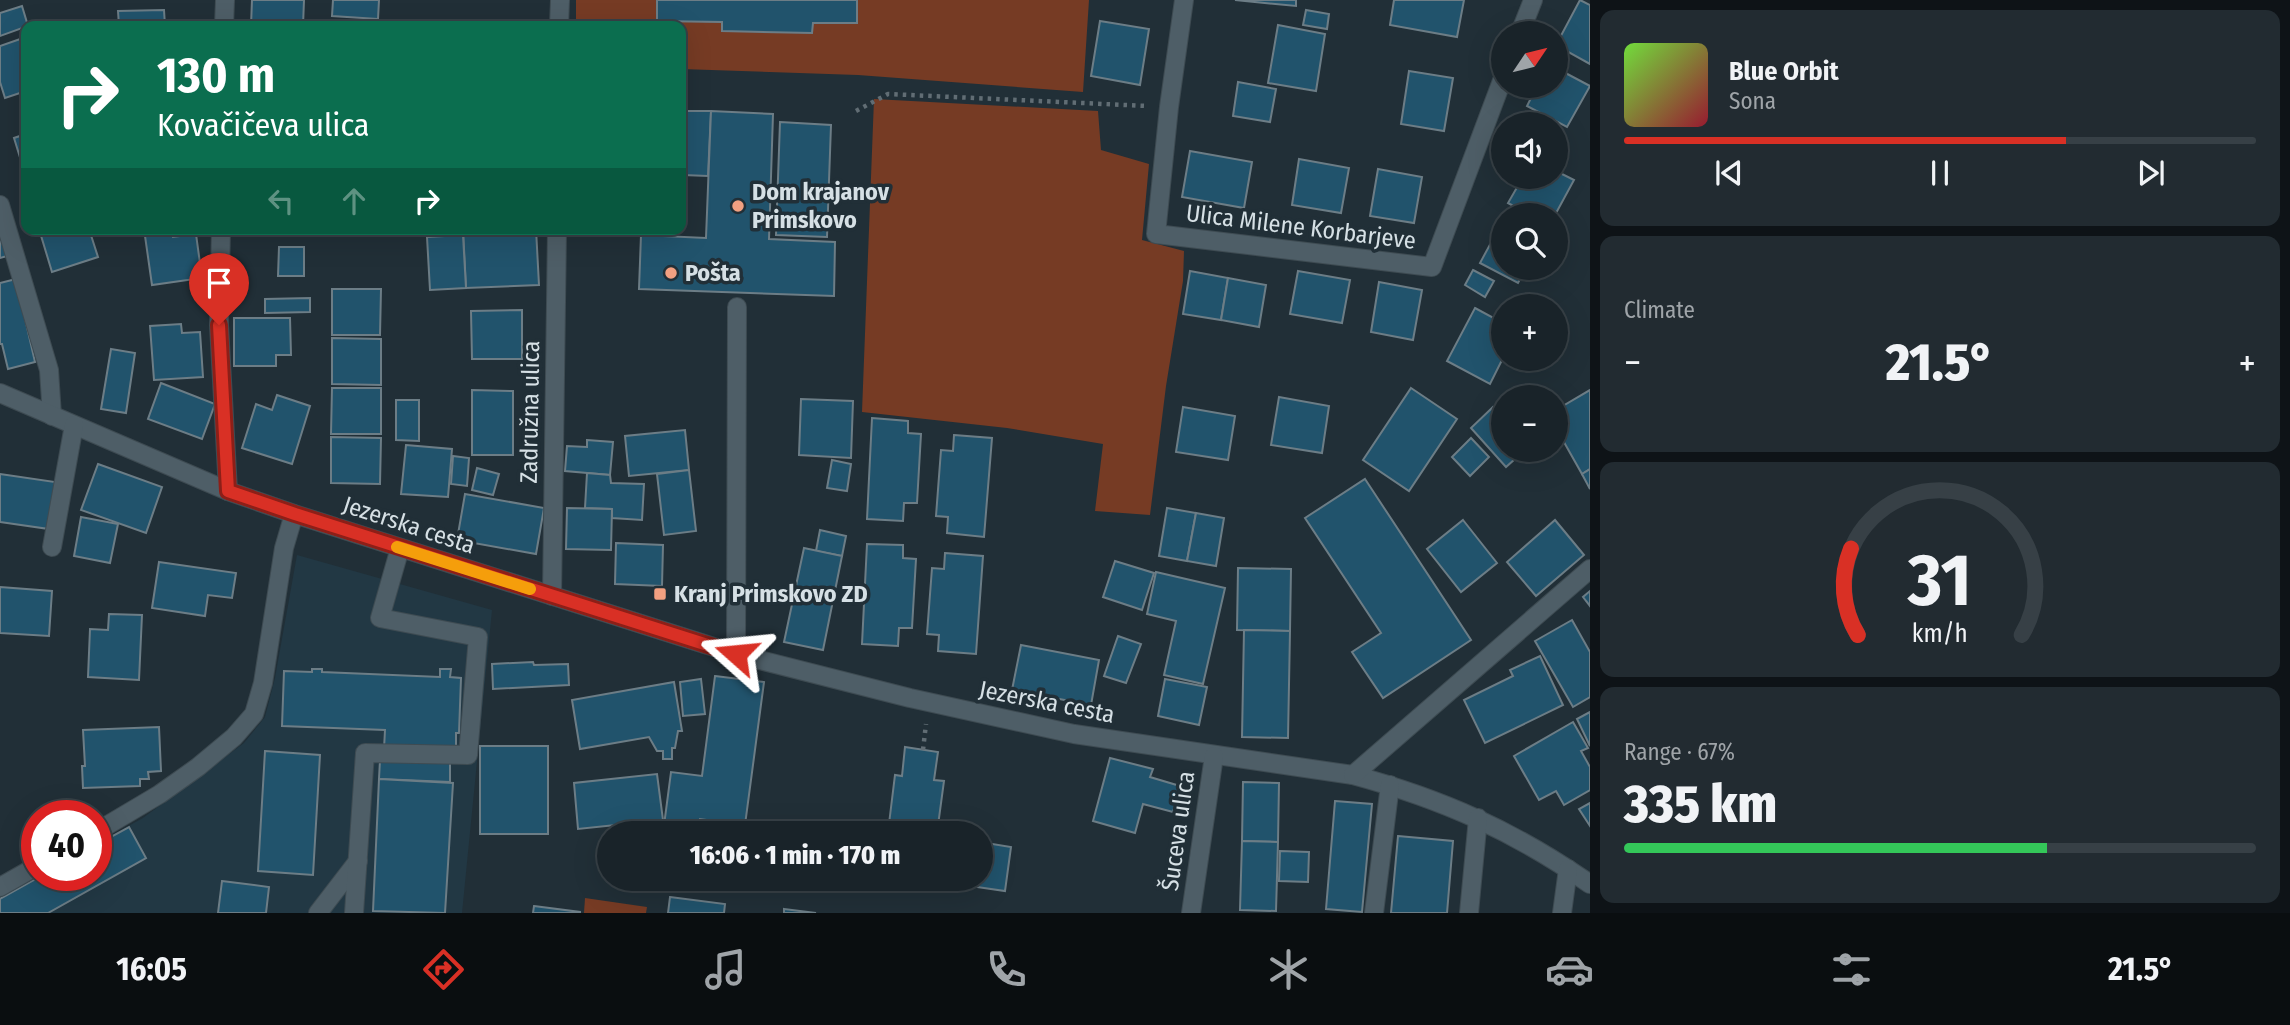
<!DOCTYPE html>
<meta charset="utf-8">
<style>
:root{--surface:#192329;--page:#222b31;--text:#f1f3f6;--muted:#9fa4a8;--line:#374046;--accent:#d93025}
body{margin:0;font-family:"Fira Sans Condensed",sans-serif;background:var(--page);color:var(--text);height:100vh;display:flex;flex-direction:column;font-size:26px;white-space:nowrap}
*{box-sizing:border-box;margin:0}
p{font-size:23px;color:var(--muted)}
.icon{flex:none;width:38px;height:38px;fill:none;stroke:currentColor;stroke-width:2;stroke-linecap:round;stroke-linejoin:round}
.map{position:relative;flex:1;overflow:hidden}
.drawer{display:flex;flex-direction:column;gap:10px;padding:10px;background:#0e1317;width:700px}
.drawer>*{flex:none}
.guide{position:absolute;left:21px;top:21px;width:665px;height:214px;border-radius:14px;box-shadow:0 7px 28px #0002,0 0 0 2px var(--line);background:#0b6e4f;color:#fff;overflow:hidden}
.needle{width:46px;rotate:55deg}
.fabs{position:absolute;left:1491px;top:21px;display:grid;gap:14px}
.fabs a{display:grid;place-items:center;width:77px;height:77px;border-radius:50%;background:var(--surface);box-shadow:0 7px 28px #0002,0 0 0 2px var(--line);font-size:35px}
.speed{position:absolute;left:21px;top:800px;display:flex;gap:14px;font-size:35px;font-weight:700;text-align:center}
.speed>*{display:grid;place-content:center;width:91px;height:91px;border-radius:50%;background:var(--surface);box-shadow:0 7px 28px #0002,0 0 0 2px var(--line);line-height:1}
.speed .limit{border:10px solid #d22;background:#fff;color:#111}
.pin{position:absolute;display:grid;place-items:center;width:60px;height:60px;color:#fff;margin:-72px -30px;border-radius:50% 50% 50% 0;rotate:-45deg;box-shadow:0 0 7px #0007}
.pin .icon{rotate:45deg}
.me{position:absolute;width:77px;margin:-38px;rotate:288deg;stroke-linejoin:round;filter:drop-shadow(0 0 5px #0008)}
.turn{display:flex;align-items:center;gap:24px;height:147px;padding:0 21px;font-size:32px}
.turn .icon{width:91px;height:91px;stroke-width:2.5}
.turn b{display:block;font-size:49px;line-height:60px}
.lanes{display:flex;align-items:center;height:66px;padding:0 21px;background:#0003;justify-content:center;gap:35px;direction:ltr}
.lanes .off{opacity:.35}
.big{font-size:52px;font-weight:800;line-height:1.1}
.drawer .tile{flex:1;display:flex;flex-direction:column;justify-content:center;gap:10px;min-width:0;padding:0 24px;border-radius:14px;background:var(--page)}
.drawer .dial{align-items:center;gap:0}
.dial svg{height:182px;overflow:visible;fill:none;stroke:var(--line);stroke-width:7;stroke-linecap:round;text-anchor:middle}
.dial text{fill:var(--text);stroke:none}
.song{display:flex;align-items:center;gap:21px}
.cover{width:84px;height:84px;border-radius:10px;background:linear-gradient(135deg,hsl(100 70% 55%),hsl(350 70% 35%))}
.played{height:7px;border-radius:4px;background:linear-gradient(90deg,var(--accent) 70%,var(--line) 70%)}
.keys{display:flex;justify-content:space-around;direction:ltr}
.heat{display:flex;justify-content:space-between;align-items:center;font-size:38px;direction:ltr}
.charge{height:10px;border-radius:5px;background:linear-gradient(90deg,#34c759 67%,var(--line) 0)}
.trip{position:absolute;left:597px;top:821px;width:396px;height:70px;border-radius:35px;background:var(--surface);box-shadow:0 7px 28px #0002,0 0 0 2px var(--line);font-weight:800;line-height:70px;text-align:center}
.menu{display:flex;height:112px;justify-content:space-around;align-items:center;background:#0a0e10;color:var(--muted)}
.menu .icon{width:49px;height:49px}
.menu .active{color:var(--accent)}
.menu b{font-size:32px;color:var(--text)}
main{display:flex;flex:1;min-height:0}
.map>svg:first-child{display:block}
.built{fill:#223844}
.green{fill:#763b24}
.building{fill:#21536c;stroke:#6c7d86;stroke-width:2}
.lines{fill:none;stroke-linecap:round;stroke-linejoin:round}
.minor-casing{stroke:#3e4b52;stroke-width:20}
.path{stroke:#616d74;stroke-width:4.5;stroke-dasharray:3.5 5;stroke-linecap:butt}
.minor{stroke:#4e5e67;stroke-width:18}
.route-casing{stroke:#8d1f18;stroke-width:18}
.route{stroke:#d93025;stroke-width:12}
.slow{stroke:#f59e0b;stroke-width:12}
.poi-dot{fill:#f2a081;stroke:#212f37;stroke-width:2.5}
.labels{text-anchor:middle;stroke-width:7;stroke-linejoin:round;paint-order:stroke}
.poi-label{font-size:24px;font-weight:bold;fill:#d6e0e5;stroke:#212f37;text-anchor:start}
.street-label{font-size:24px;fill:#d6e0e5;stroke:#212f37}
</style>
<main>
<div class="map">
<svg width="1590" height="913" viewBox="0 0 1590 913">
<rect width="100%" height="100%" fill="#212f37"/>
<polygon class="built" points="297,555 492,610 462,913 0,913 0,899 42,875 96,875 96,844 143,818 244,743 265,717 275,678"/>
<g class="green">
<polygon points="576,0 1089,0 1083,92 858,75 681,69 681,26 576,26"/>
<polygon points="874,99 1098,111 1101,150 1149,164 1142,240 1184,251 1183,281 1166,386 1150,515 1095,511 1103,444 1007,428 862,412"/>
<polygon points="585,898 647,907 646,913 584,913"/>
</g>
<g class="building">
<polygon points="252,0 304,0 303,26 251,26"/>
<polygon points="333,0 379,0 378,19 332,16"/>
<polygon points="657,0 857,0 857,23 813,23 812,33 722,31 722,22 657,21"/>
<polygon points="1235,0 1296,0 1296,6"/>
<polygon points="1394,0 1464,0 1457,37 1390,25"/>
<polygon points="1580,0 1590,5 1590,64 1556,45"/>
<polygon points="22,6 28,26 0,36 0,13"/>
<polygon points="164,10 165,26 119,26 118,11"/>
<polygon points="1306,10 1329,14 1327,29 1303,25"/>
<polygon points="1100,21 1149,29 1140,85 1091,76"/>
<polygon points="1278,25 1325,34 1316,91 1268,83"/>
<polygon points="26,37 26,91 5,98 0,82 0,46"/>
<polygon points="1556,68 1590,86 1567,127 1527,106 1537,86 1556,86"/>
<polygon points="1409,71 1453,78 1444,131 1401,124"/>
<polygon points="1238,82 1276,89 1270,122 1233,116"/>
<polygon points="685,111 711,111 708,176 683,175"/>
<polygon points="711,111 773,114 769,239 835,242 834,296 639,289 641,235 706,238"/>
<polygon points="681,114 685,114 683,175 681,175"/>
<polygon points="780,122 831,125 827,237 776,235"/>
<polygon points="26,134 26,177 14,138"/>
<polygon points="1190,151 1252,162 1244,208 1182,197"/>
<polygon points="1299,159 1349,168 1341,213 1292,205"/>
<polygon points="1378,169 1422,177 1414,223 1370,216"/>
<polygon points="1556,171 1574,180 1555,215 1530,215 1508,203 1523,177 1556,177"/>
<polygon points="0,224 7,256 0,258"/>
<polygon points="1499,228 1503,230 1503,268 1526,268 1518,283 1480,263"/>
<polygon points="39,229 89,229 98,257 52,272"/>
<polygon points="144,229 172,229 173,237 196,234 202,278 152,285"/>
<polygon points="463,229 536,229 539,285 466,288"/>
<polygon points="463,235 466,288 430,290 427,237"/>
<polygon points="279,247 304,247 304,276 278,276"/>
<polygon points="1473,270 1494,281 1485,297 1465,285"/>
<polygon points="1190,271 1228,278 1221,320 1183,314"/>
<polygon points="1298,271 1350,280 1342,323 1290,314"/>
<polygon points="1228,278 1266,285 1259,327 1221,320"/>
<polygon points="16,279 35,362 8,369 2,344 0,344 0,283"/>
<polygon points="1379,282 1422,290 1413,340 1371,332"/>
<polygon points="332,289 381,289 380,335 332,335"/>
<polygon points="310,298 310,312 265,313 265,299"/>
<polygon points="1475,308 1503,323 1503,358 1490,384 1447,361"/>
<polygon points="522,310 522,359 472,359 471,311"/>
<polygon points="234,318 290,318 291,355 276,355 276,366 234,366"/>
<polygon points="181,324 182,333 200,332 203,377 154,380 150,326"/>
<polygon points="332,338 381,339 381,385 332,384"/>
<polygon points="111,349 135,353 126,413 101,409"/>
<polygon points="161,383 215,404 202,439 148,419"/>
<polygon points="332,388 381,388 381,434 331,434"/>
<polygon points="1411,388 1457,419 1409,491 1363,460"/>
<polygon points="472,390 513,391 513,455 472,455"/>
<polygon points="1590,390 1590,469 1582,474 1556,428 1556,410"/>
<polygon points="277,395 310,406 292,464 242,448 256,404 272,410"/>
<polygon points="1279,397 1329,406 1322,453 1271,445"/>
<polygon points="801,399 853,401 851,458 799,455"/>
<polygon points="396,400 419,400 419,441 396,440"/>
<polygon points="1183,407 1235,416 1228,460 1176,452"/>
<polygon points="1493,407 1503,419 1503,450 1525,450 1506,467 1471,428"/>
<polygon points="872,418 908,421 908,433 921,434 917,503 904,503 903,521 867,519"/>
<polygon points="685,430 689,470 629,476 625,436"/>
<polygon points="954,435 992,438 984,537 947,533 948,517 936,516 941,450 953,451"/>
<polygon points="331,437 381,438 380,484 331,483"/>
<polygon points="1471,438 1489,457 1470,476 1452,457"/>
<polygon points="587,440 613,442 610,475 565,471 567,446 587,447"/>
<polygon points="406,445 452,449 448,497 401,494"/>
<polygon points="453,456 469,458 467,486 451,484"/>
<polygon points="832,460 851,464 847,491 827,488"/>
<polygon points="98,464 162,487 146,533 81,510"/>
<polygon points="477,468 499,474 493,495 472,490"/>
<polygon points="1590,469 1590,489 1582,474"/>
<polygon points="689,470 696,531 664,535 657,474"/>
<polygon points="587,473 610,475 611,483 644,484 642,520 612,518 612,509 585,508"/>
<polygon points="0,474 55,482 49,529 0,522"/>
<polygon points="1365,479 1471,640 1383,698 1352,652 1381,633 1305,518"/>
<polygon points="465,494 544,508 536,554 457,540"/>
<polygon points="567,508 612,509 611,550 566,549"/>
<polygon points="1167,508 1196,513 1187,561 1159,556"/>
<polygon points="1196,513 1224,518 1216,566 1187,561"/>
<polygon points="81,517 118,524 110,563 74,556"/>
<polygon points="1463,520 1497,563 1461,592 1427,549"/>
<polygon points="1555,520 1584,555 1536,596 1507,562"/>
<polygon points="820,530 846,536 842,556 816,551"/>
<polygon points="616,543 663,545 662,586 615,584"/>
<polygon points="867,544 903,545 903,558 916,559 912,628 899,628 898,646 862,644"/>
<polygon points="804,548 842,556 823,650 784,642"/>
<polygon points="945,553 983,556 976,654 938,651 939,635 927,634 932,568 944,569"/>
<polygon points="1115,561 1154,573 1142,610 1103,597"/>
<polygon points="159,562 236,573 232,598 208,595 205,616 152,608"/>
<polygon points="1238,568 1291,569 1290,631 1237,630"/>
<polygon points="1156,572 1225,588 1203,684 1164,675 1176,621 1147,614"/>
<polygon points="0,587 52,591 49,636 0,633"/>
<polygon points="1590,591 1590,606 1583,597"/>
<polygon points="109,614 142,615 139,680 88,677 90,629 108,630"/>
<polygon points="1572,620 1590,652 1590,697 1573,707 1535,641"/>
<polygon points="1244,630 1290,631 1288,738 1242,737"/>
<polygon points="1118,636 1141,644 1126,683 1104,676"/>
<polygon points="1021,645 1099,660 1091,705 1012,690"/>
<polygon points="1540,656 1563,705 1485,743 1464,700 1513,676 1510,670"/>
<polygon points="533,662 534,665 568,664 569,685 493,689 492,664"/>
<polygon points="312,669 322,669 322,672 440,677 440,669 451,669 450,677 461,678 459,733 456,733 456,752 384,749 385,730 282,726 284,671 312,672"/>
<polygon points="715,676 764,682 745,825 700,819 698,833 663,833 671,772 702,776"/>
<polygon points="701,679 705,714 683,716 680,682"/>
<polygon points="1165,679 1207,687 1199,725 1158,716"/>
<polygon points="674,682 682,731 678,731 675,748 672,748 672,759 663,759 663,751 657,751 649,737 580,749 572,700"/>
<polygon points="1590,712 1590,746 1577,719"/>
<polygon points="1573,722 1588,748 1581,751 1590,767 1590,790 1564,805 1556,791 1539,800 1514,756"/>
<polygon points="159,727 161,771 148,772 149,779 140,779 140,786 83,788 82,766 85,766 83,730"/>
<rect x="480" y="746" width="68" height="88"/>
<polygon points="905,747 938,752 934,780 944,781 937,833 878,833 878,831 888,832 895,775 902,776"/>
<polygon points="265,751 320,755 313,875 258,871"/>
<polygon points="1110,758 1153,769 1150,777 1180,786 1173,812 1143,804 1135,833 1093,821"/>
<polygon points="380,760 450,763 450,782 379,779"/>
<polygon points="657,774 663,820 578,829 574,783"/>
<polygon points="379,779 453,783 445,913 373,911"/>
<polygon points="1243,782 1279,783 1278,842 1242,841"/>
<polygon points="1335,801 1372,804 1362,912 1326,909"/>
<polygon points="1590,803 1590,826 1579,809"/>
<polygon points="129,827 146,858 48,913 0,913 0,899 43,875 96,875 96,845"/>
<polygon points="1398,836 1453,841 1447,913 1391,913"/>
<polygon points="1242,841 1278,842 1276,911 1240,910"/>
<polygon points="980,842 1011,847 1005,891 963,885 964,878 980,878"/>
<polygon points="1280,851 1309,852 1308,882 1279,881"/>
<polygon points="222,881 269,887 266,913 218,913"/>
<polygon points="670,897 725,904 724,913 668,913"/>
<polygon points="534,906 580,912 580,913 533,913"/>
<polygon points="784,909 816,913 784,913"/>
</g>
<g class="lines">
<defs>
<g id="minor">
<polyline points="1184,0 1169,107 1156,234 1432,267 1503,78"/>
<polyline points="224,26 225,0"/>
<polyline points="559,26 560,0"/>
<polyline points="1520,33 1533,0"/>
<polyline points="0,205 49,370 52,416"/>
<polyline points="221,229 219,325 228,491"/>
<path d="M0 393 228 491 294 514 736 654 910 698 1074 734 1353 775C1442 799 1514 831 1590 884"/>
<polyline points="52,547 74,425"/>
<polyline points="552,596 557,229"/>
<polyline points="736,654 737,307"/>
<polyline points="1353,775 1590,569"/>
<polyline points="96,832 160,794 198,767 234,737 254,714 263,683 284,548 294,514"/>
<polyline points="0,887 37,866"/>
<polyline points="318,913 358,861"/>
<polyline points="354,913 365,753 468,755 478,637 380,618 400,548"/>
<polyline points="1191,913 1214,756"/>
<polyline points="1374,913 1390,785"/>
<polyline points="1469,913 1478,818"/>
<polyline points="1562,913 1568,869"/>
</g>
</defs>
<use href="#minor" class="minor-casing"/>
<g class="path">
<polyline points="856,111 888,94 1147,106"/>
<polyline points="923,750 926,724"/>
</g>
<use href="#minor" class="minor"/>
</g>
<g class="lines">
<defs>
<polyline id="route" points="219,325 228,491 295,514 736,654"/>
</defs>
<use href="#route" class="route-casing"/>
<use href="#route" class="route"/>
<polyline class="slow" points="397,547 530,589"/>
</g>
<g class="poi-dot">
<circle cx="738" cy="206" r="7"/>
<circle cx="671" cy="273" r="7"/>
<rect x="653" y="587" width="14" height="14" rx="3.5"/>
</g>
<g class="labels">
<g class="poi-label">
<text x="752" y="200">Dom krajanov<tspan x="752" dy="28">Primskovo</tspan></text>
<text x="685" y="281">Pošta</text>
<text x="674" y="602">Kranj Primskovo ZD</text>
</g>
<g class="street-label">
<text transform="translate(1301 227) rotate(7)" y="8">Ulica Milene Korbarjeve</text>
<text transform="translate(530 412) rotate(-89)" y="8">Zadružna ulica</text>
<text transform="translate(409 525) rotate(18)" y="8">Jezerska cesta</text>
<text transform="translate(1047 702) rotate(11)" y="8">Jezerska cesta</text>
<text transform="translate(1178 831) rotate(-82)" y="8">Šuceva ulica</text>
</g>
</g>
</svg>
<div class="fabs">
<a><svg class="needle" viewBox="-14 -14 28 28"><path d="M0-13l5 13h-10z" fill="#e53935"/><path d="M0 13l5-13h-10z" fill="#9fa4a8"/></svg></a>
<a><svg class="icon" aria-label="sound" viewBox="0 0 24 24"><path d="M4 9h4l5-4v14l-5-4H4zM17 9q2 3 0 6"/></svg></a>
<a><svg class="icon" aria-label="search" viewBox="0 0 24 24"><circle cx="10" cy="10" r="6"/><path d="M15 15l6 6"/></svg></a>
<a>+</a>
<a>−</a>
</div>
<div class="speed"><div class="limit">40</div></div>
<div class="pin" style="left:219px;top:325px;background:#d93025"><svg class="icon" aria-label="arrive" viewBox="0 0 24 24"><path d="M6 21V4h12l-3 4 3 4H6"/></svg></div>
<svg class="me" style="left:736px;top:654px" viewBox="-20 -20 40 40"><path d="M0-17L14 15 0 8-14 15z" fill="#d93025" stroke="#fff" stroke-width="4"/></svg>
<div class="trip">16:06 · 1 min · 170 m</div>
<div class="guide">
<div class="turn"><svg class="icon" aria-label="right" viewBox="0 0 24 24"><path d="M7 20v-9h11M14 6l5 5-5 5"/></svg><div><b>130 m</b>Kovačičeva ulica</div></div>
<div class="lanes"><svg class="icon off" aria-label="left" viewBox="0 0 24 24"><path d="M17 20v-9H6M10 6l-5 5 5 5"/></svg><svg class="icon off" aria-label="ahead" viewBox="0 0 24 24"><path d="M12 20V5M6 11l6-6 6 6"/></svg><svg class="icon" aria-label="right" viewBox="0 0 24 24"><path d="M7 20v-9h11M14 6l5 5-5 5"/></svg></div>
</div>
</div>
<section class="drawer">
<div class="tile">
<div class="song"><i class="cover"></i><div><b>Blue Orbit</b><p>Sona</p></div></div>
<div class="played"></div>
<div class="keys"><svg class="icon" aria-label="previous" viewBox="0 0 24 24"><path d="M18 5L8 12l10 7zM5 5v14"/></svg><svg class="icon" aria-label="pause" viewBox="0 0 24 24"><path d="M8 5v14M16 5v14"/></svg><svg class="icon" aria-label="next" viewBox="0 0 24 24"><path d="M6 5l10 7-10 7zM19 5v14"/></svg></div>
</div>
<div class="tile"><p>Climate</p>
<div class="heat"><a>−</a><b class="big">21.5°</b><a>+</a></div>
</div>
<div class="tile dial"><svg viewBox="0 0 100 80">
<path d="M14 69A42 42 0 1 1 86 69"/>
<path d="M14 69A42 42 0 0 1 11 31" stroke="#d93025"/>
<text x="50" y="56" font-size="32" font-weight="700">31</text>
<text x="50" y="72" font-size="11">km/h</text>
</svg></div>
<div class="tile"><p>Range · 67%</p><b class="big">335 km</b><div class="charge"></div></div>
</section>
</main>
<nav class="menu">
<b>16:05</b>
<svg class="icon active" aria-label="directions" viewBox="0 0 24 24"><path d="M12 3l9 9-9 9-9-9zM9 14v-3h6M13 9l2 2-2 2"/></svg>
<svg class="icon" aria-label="music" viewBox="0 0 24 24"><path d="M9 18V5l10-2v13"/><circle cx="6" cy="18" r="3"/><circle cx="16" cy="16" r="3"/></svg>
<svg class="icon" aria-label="phone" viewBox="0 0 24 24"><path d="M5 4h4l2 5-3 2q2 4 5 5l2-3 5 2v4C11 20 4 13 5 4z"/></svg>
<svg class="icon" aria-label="climate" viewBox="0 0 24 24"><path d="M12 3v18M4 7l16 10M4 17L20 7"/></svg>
<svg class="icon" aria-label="car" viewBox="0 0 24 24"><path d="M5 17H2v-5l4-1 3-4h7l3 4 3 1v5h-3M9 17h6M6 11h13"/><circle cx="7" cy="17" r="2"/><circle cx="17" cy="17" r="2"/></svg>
<svg class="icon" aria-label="filters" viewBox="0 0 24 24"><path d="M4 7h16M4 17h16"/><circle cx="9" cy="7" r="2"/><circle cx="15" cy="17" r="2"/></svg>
<b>21.5°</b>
</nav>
